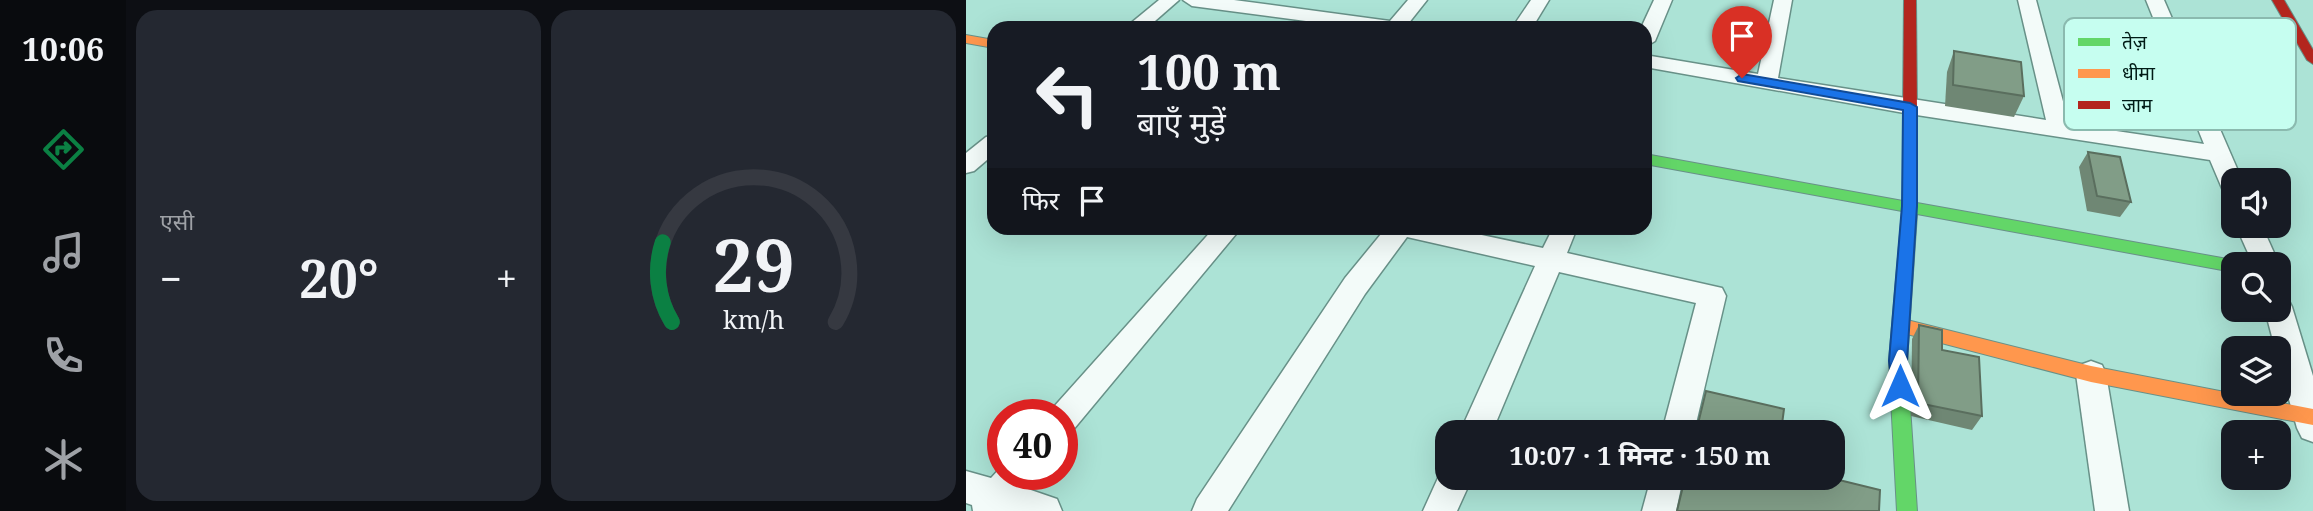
<!DOCTYPE html>
<html lang="hi">
<meta charset="utf-8">
<style>
:root{--surface:#171b24;--page:#242831;--text:#f1f3f6;--muted:#9ea1a6;--line:#363941;--accent:#0b8043}
body{margin:0;font-family:"Noto Serif","Noto Sans Devanagari",serif;background:var(--page);color:var(--text);height:100vh;display:flex;flex-direction:column;font-size:26px;white-space:nowrap}
*{box-sizing:border-box;margin:0}
p{font-size:23px;color:var(--muted)}
.icon{flex:none;width:38px;height:38px;fill:none;stroke:currentColor;stroke-width:2;stroke-linecap:round;stroke-linejoin:round}
.map{position:relative;flex:1;overflow:hidden}
.sheet{display:flex;flex-direction:column;gap:10px;padding:10px;background:#0d0f14;width:840px}
.sheet>*{flex:none}
.guide{position:absolute;left:21px;top:21px;width:665px;height:214px;border-radius:21px;box-shadow:0 7px 28px #0002;background:#171b24;color:var(--text);overflow:hidden}
.buttons{position:absolute;left:1255px;top:168px;display:grid;gap:14px}
.buttons a{display:grid;place-items:center;width:70px;height:70px;border-radius:14px;background:var(--surface);box-shadow:0 7px 28px #0002;font-size:35px}
.speed{position:absolute;left:21px;top:399px;display:flex;gap:14px;font-size:35px;font-weight:700;text-align:center}
.speed>*{display:grid;place-content:center;width:91px;height:91px;border-radius:50%;background:var(--surface);box-shadow:0 7px 28px #0002;line-height:1}
.speed .limit{border:10px solid #d22;background:#fff;color:#111}
.pin{position:absolute;display:grid;place-items:center;width:60px;height:60px;color:#fff;margin:-72px -30px;border-radius:50% 50% 50% 0;rotate:-45deg;box-shadow:0 0 7px #0007}
.pin .icon{rotate:45deg}
.me{position:absolute;width:77px;margin:-38px;rotate:0deg;stroke-linejoin:round;filter:drop-shadow(0 0 5px #0008)}
.turn{display:flex;align-items:center;gap:24px;height:147px;padding:0 35px;font-size:32px}
.turn .icon{width:91px;height:91px;stroke-width:2.5}
.turn b{display:block;font-size:49px;line-height:60px}
.then{display:flex;align-items:center;height:66px;padding:0 35px;background:#0003;gap:14px;font-size:26px}
.big{font-size:52px;font-weight:700;line-height:1.1}
.sheet .card{flex:1;display:flex;flex-direction:column;justify-content:center;gap:10px;min-width:0;padding:0 24px;border-radius:21px;background:var(--page)}
.sheet .dial{align-items:center;gap:0}
.dial svg{height:182px;overflow:visible;fill:none;stroke:var(--line);stroke-width:7;stroke-linecap:round;text-anchor:middle}
.dial text{fill:var(--text);stroke:none}
.heat{display:flex;justify-content:space-between;align-items:center;font-size:38px;direction:ltr}
.sheet .tiles{flex:1;display:grid;gap:10px;grid-template-columns:repeat(2,1fr)}
.trip{position:absolute;left:469px;top:420px;width:410px;height:70px;border-radius:21px;background:var(--surface);box-shadow:0 7px 28px #0002;font-weight:700;line-height:70px;text-align:center}
main{display:flex;flex:1;min-height:0}
.menu{display:flex;flex-direction:column;width:126px;justify-content:space-around;align-items:center;background:#090b0e;color:var(--muted)}
.menu .icon{width:49px;height:49px}
.menu .on{color:var(--accent)}
.menu b{font-size:32px;color:var(--text)}
.map>svg:first-child{display:block}
.lines{fill:none;stroke-linecap:round;stroke-linejoin:round}
.street-casing{stroke:#689188;stroke-width:3}
.fast-casing{stroke:#689188;stroke-width:2}
.slow-casing{stroke:#689188;stroke-width:2}
.jam-casing{stroke:#689188;stroke-width:2}
.street{fill:#f3fbf9;fill-rule:evenodd}
.fast{fill:#63d668;fill-rule:evenodd}
.slow{fill:#ff974d;fill-rule:evenodd}
.jam{fill:#b3261e;fill-rule:evenodd}
.wall{fill:#6f8774}
.building{fill:#819d87;stroke:#5a6e5e;stroke-width:2}
.route{fill:#1a73e8;stroke:#114b97;stroke-width:2}
.key{fill:#c6fef0;stroke:#8bbaaf;stroke-width:2}
.key-label{font-size:19px;fill:#001b16}
</style>
<main>
<nav class="menu">
<b>10:06</b>
<svg class="icon on" aria-label="directions" viewBox="0 0 24 24"><path d="M12 3l9 9-9 9-9-9zM9 14v-3h6M13 9l2 2-2 2"/></svg>
<svg class="icon" aria-label="music" viewBox="0 0 24 24"><path d="M9 18V5l10-2v13"/><circle cx="6" cy="18" r="3"/><circle cx="16" cy="16" r="3"/></svg>
<svg class="icon" aria-label="phone" viewBox="0 0 24 24"><path d="M5 4h4l2 5-3 2q2 4 5 5l2-3 5 2v4C11 20 4 13 5 4z"/></svg>
<svg class="icon" aria-label="climate" viewBox="0 0 24 24"><path d="M12 3v18M4 7l16 10M4 17L20 7"/></svg>
</nav>
<section class="sheet">
<div class="tiles">
<div class="card"><p>एसी</p>
<div class="heat"><a>−</a><b class="big">20°</b><a>+</a></div>
</div>
<div class="card dial"><svg viewBox="0 0 100 80">
<path d="M14 69A42 42 0 1 1 86 69"/>
<path d="M14 69A42 42 0 0 1 10 34" stroke="#0b8043"/>
<text x="50" y="56" font-size="32" font-weight="700">29</text>
<text x="50" y="72" font-size="11">km/h</text>
</svg></div>
</div>
</section>
<div class="map">
<svg width="1347" height="511" viewBox="0 0 1347 511">
<rect width="100%" height="100%" fill="#ace3d6"/>
<g class="lines">
<defs>
<g id="street">
<polygon points="193,0 213,0 181,28 159,28"/>
<polygon points="217,0 268,0 424,21 442,0 461,0 442,24 446,28 393,28 226,6"/>
<polygon points="565,0 583,0 566,28 546,28"/>
<polygon points="688,0 706,0 689,41 679,47 679,28 675,28"/>
<polygon points="808,0 826,0 812,78 1080,120 1052,0 1070,0 1103,124 1238,144 1180,0 1198,0 1276,180 1267,180 1267,195 1258,193 1244,160 944,114 679,67 679,55 792,74"/>
<polygon points="28,135 28,154 8,171 0,173 0,153 20,137"/>
<polygon points="1270,226 1296,226 1313,264 1312,265 1287,264"/>
<polygon points="248,228 275,228 107,430 96,434 96,415 83,415 85,410"/>
<polygon points="420,228 483,228 577,248 587,228 611,228 601,253 756,288 760,296 728,432 696,432 730,303 593,272 526,432 494,432 569,266 441,237 399,294 262,511 226,511 231,499 379,278"/>
<polygon points="1312,296 1322,299 1326,307 1347,376 1347,442 1336,438 1331,428 1312,360 1312,348 1309,348 1299,310 1312,310"/>
<polygon points="1125,361 1136,365 1140,374 1163,511 1129,511 1110,374 1114,365"/>
<polygon points="37,465 37,474 66,474 59,488 91,499 96,511 7,511 6,505 0,503 0,471 25,478"/>
<polygon points="481,465 481,478 506,478 491,511 457,511 477,467"/>
<polygon points="685,478 717,478 710,511 676,511"/>
</g>
<polygon id="fast" points="944,109 951,113 951,203 1267,260 1274,264 1267,264 1267,272 951,214 941,361 951,511 931,511 923,361 936,211 679,164 679,154 937,201 937,113"/>
<g id="slow">
<polygon points="0,35 28,40 28,48 0,43"/>
<polygon points="937,319 1125,366 1347,409 1347,425 1125,382 937,333 931,331 928,326 931,321"/>
</g>
<g id="jam">
<polygon points="938,0 950,0 951,113 944,117 937,113"/>
<polygon points="1306,0 1318,0 1347,50 1347,64 1341,60"/>
</g>
</defs>
<use href="#street" class="street-casing"/>
<use href="#fast" class="fast-casing"/>
<use href="#slow" class="slow-casing"/>
<use href="#jam" class="jam-casing"/>
<use href="#street" class="street"/>
<use href="#fast" class="fast"/>
<use href="#slow" class="slow"/>
<use href="#jam" class="jam"/>
</g>
<g class="wall">
<polygon points="988,51 1058,96 1048,117 979,106 981,72"/>
<polygon points="1122,152 1165,202 1154,217 1121,211 1113,167"/>
<polygon points="953,325 976,350 1016,416 1006,430 945,416 946,339"/>
</g>
<g class="building">
<polygon points="988,51 1055,62 1058,96 987,85"/>
<polygon points="1122,152 1154,157 1165,202 1131,196"/>
<polygon points="953,325 976,330 976,350 1013,357 1016,416 952,403"/>
<polygon points="740,391 818,409 815,432 730,432"/>
<polygon points="719,478 865,478 914,490 913,511 711,511"/>
</g>
<polygon class="route" points="776,74 944,103 951,107 951,206 941,361 943,386 940,392 934,394 927,392 923,361 936,206 937,110 772,81 770,78"/>
<rect x="1098" y="18" width="232" height="112" rx="10" class="key"/>
<rect x="1112" y="38" width="32" height="8" fill="#63d668"/>
<rect x="1112" y="69" width="32" height="9" fill="#ff974d"/>
<rect x="1112" y="101" width="32" height="8" fill="#b3261e"/>
<g class="key-label">
<text x="1156" y="49">तेज़</text>
<text x="1156" y="80">धीमा</text>
<text x="1156" y="112">जाम</text>
</g>
</svg>
<div class="buttons">
<a><svg class="icon" aria-label="sound" viewBox="0 0 24 24"><path d="M4 9h4l5-4v14l-5-4H4zM17 9q2 3 0 6"/></svg></a>
<a><svg class="icon" aria-label="search" viewBox="0 0 24 24"><circle cx="10" cy="10" r="6"/><path d="M15 15l6 6"/></svg></a>
<a><svg class="icon" aria-label="layers" viewBox="0 0 24 24"><path d="M12 4l9 5-9 5-9-5zM3 14l9 5 9-5"/></svg></a>
<a>+</a>
</div>
<div class="speed"><div class="limit">40</div></div>
<div class="pin" style="left:776px;top:78px;background:#d93025"><svg class="icon" aria-label="arrive" viewBox="0 0 24 24"><path d="M6 21V4h12l-3 4 3 4H6"/></svg></div>
<svg class="me" style="left:934px;top:386px" viewBox="-20 -20 40 40"><path d="M0-17L14 15 0 8-14 15z" fill="#1a73e8" stroke="#fff" stroke-width="4"/></svg>
<div class="trip">10:07 · 1 मिनट · 150 m</div>
<div class="guide">
<div class="turn"><svg class="icon" aria-label="left" viewBox="0 0 24 24"><path d="M17 20v-9H6M10 6l-5 5 5 5"/></svg><div><b>100 m</b>बाएँ मुड़ें</div></div>
<div class="then">फिर<svg class="icon" aria-label="arrive" viewBox="0 0 24 24"><path d="M6 21V4h12l-3 4 3 4H6"/></svg></div>
</div>
</div>
</main>
